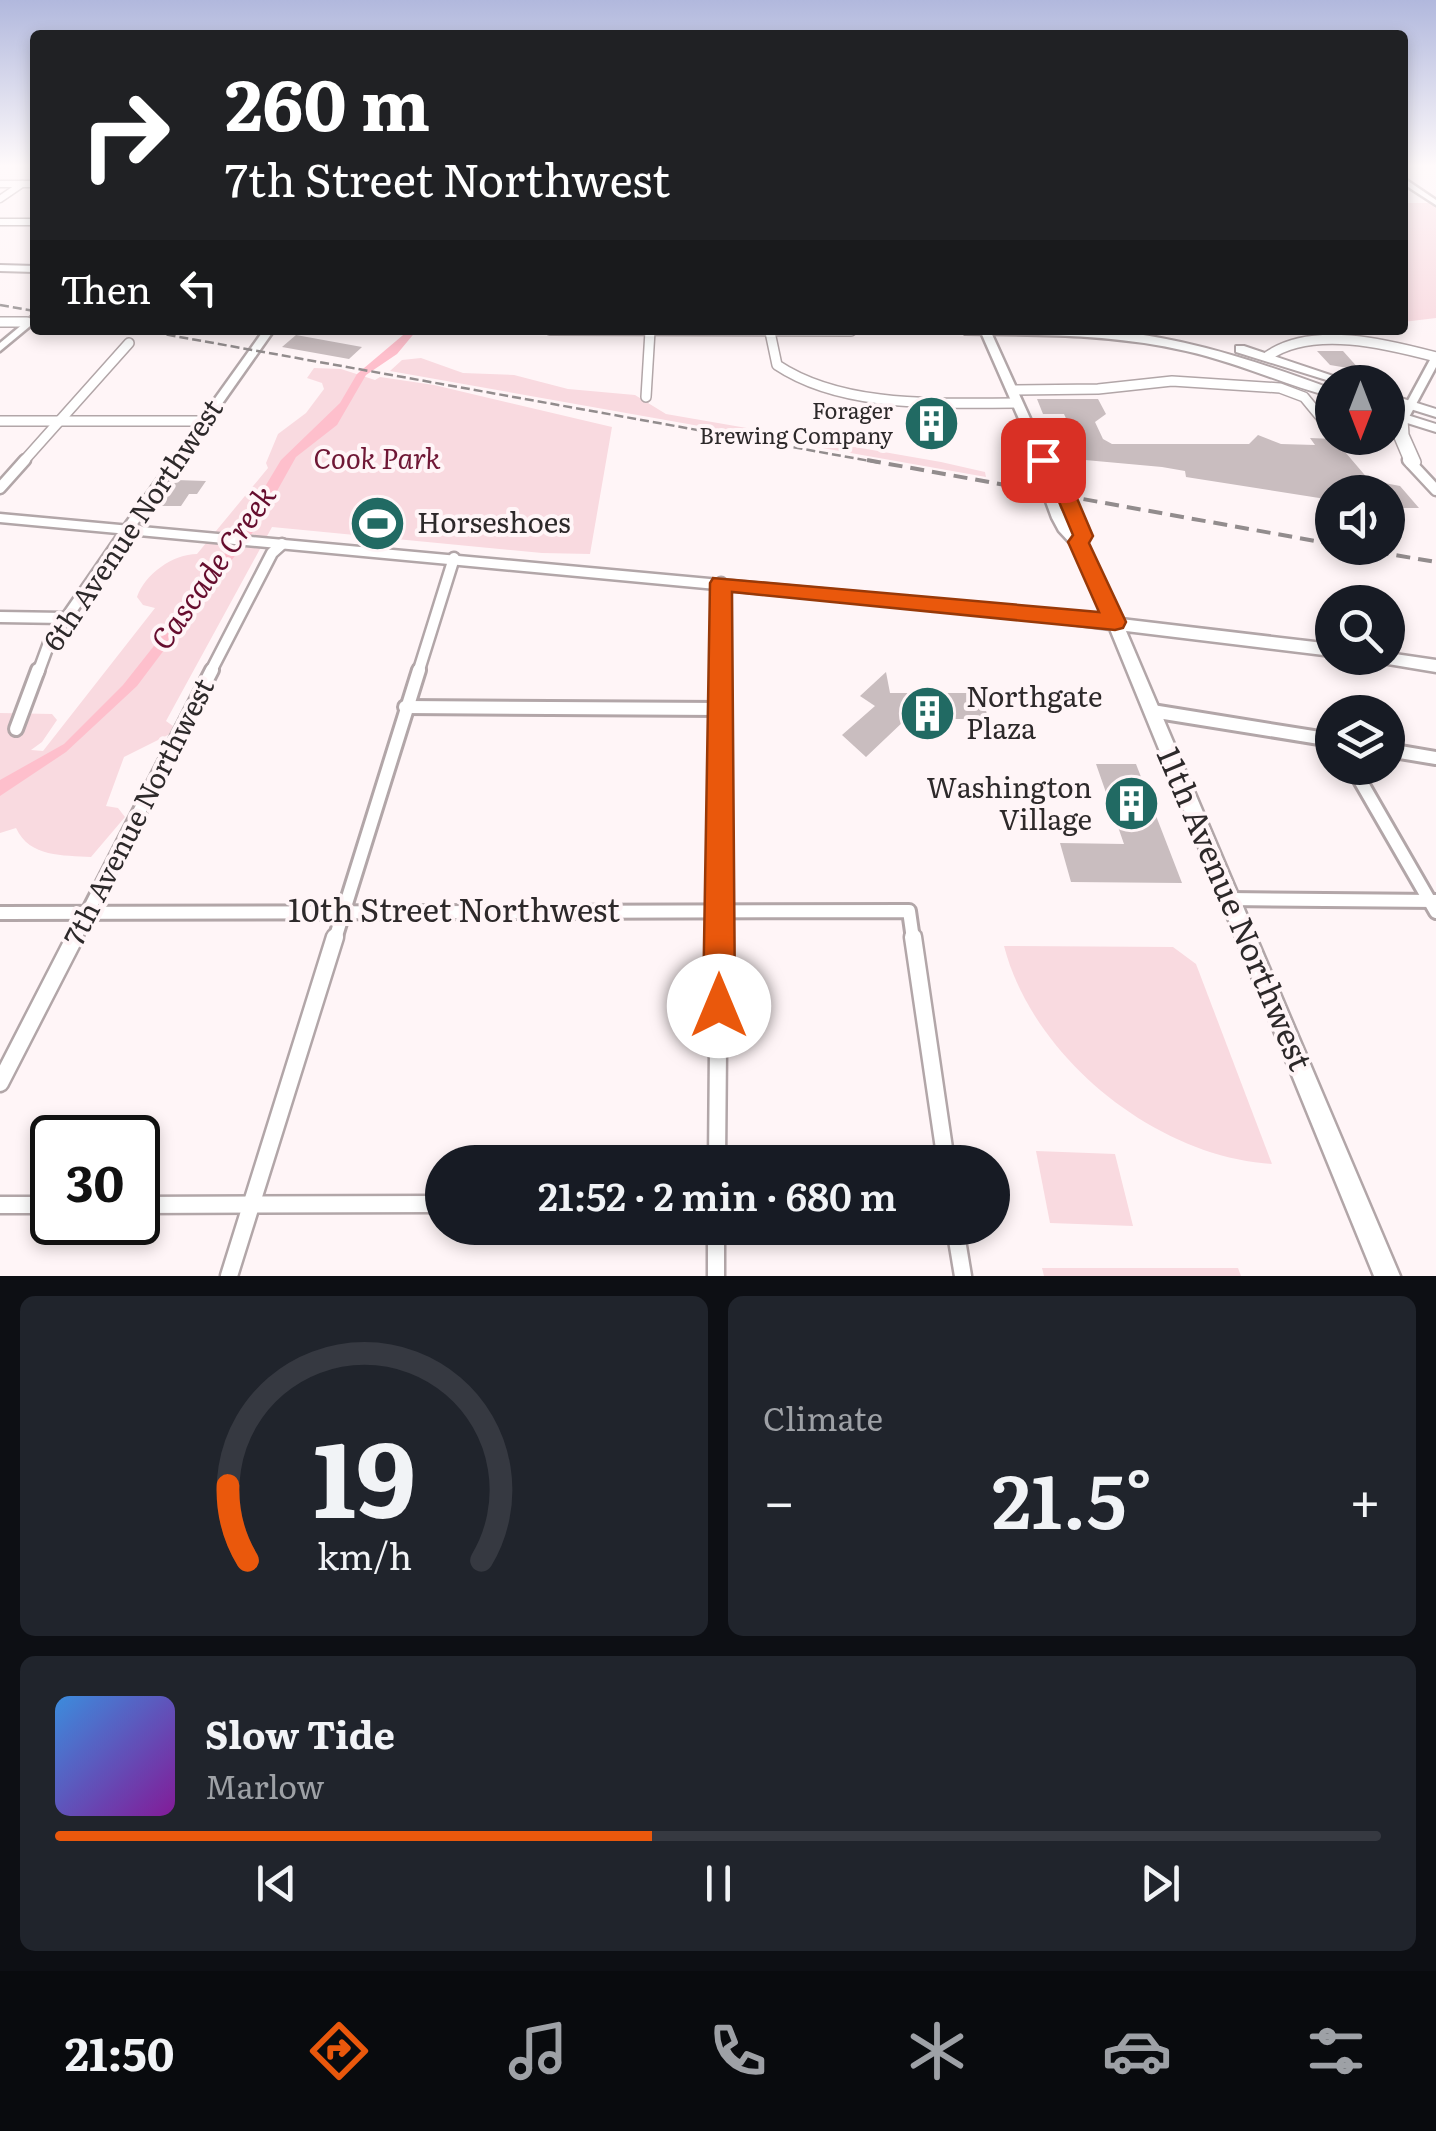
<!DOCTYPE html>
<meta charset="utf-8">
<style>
:root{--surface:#171b24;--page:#20242c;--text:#f1f3f6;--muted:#9ea1a6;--line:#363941;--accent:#ea580c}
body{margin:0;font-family:Literata,serif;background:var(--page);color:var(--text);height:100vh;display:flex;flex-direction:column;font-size:38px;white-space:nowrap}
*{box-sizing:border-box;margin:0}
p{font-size:32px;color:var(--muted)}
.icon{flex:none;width:55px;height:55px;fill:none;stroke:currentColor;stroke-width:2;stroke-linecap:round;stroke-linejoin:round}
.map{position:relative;height:1276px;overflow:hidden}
.side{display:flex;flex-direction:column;gap:20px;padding:20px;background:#0d0f14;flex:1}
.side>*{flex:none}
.banner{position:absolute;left:30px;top:30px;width:1378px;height:305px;border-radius:10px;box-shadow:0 5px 15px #0003;background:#202124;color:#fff;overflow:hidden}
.needle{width:65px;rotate:180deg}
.fabs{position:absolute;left:1315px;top:365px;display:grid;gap:20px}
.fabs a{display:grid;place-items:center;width:90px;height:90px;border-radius:50%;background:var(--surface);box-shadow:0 5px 15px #0003;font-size:50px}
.speed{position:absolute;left:30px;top:1115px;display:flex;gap:20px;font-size:50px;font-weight:700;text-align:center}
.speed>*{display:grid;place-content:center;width:130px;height:130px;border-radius:50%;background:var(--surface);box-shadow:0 5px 15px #0003;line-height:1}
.speed .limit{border:5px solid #111;border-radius:15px;background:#fff;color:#111}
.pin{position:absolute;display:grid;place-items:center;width:85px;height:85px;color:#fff;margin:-42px;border-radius:20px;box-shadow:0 5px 15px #0006}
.me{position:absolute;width:110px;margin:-55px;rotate:0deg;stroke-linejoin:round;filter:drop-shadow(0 0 8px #0008)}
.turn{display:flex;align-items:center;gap:35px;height:210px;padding:0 30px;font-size:45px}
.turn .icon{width:130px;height:130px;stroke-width:2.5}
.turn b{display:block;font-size:70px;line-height:85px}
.then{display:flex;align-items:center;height:95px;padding:0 30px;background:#0003;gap:20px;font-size:38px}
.big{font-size:75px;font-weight:600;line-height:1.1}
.side .widget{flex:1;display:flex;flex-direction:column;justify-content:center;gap:15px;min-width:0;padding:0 35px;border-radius:15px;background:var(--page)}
.side .dial{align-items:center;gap:0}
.dial svg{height:260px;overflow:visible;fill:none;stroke:var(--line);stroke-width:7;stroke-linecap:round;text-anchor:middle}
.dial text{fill:var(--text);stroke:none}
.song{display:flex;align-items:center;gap:30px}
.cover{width:120px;height:120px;border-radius:15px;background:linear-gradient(135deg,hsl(210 70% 55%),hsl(290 70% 35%))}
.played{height:10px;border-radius:5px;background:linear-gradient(90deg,var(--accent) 45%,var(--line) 45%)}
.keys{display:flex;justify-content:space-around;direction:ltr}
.heat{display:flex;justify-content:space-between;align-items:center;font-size:55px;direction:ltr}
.side .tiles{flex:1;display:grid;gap:20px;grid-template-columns:1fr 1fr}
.widget:last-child{grid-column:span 2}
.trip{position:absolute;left:425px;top:1145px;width:585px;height:100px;border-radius:50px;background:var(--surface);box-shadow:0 5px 15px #0003;font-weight:600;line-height:100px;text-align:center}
.dock{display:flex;height:160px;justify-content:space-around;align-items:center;background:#090b0e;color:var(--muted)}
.dock .icon{width:70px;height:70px}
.dock .current{color:var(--accent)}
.dock b{font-size:45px;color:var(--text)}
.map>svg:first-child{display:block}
.green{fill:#f9dae0}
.water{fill:#febfcc}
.building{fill:#c9bdbf}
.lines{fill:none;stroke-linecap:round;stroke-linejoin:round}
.minor-far4-casing{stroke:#b2a6a8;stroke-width:9}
.minor-far3-casing{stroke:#b2a6a8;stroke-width:12}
.minor-far2-casing{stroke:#b2a6a8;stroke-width:15}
.minor-far1-casing{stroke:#b2a6a8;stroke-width:18}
.minor-casing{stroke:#b2a6a8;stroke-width:21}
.tertiary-casing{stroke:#b2a6a8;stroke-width:5}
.secondary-casing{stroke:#b2a6a8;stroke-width:5}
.primary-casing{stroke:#b2a6a8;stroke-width:4}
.minor-far4{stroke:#fff;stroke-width:6}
.minor-far3{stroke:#fff;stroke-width:9}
.minor-far2{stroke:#fff;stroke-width:10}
.minor-far1{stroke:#fff;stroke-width:12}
.minor{stroke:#fff;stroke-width:16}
.tertiary{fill:#fff;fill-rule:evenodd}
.secondary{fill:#fff;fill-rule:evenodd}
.primary{fill:#fff;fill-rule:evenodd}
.rail-far1{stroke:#928c8d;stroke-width:2.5;stroke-dasharray:9 4;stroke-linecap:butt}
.rail{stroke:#928c8d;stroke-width:4;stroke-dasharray:14 8;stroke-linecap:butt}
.route{fill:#ea580c;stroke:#983908;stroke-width:2.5}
.labels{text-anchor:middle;stroke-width:8;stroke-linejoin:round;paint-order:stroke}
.far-poi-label{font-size:22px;fill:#2d292a;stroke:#fff5f7;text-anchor:end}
.park-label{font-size:28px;font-style:italic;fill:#6f1735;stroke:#fff5f7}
.poi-label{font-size:28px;fill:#2d292a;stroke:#fff5f7;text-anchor:start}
.street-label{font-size:28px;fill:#2d292a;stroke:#fff5f7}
.water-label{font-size:30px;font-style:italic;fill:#660d2e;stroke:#fff5f7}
.near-street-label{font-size:32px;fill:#2d292a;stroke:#fff5f7}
</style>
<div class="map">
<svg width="1436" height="1276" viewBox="0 0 1436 1276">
<rect width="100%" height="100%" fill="#fff5f7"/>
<g class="green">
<polygon points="1402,203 1436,203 1436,318 1403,322"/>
<polygon points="421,358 463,373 514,375 568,389 635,395 666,414 941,462 985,472 986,477 390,371 402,360"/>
<path d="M314 368 341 369 375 380 380 377 434 385 612 427 590 554 542 553 272 527 166 721 173 726 170 734 124 757 106 806 118 808 125 817 91 857C63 855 30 858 16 828L0 833V713L52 714 57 720 42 742 31 750 43 751 155 608 143 605 137 597C145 574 173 554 197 554L268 468 266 463 278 434 306 413 324 389 322 383 307 378Z"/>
<path d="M1004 946 1173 947 1196 964 1272 1164C1156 1157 1033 1058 1004 946Z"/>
<polygon points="1036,1151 1115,1154 1133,1226 1050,1223"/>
<polygon points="1042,1268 1238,1268 1241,1276 1044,1276"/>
</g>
<polygon class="water" points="409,330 417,330 397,354 366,375 337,425 296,457 258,525 137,686 66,752 0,796 0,780 64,744 123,685 218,565 281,460 340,403 357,374"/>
<g class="building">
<polygon points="296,335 362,347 349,359 282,347"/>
<polygon points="1317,351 1343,351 1360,370 1330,365"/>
<polygon points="1037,399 1098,399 1106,414 1095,422 1103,439 1112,444 1249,444 1258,435 1281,444 1315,445 1310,438 1334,439 1369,480 1400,486 1419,508 1396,508 1388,492 1332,492 1332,500 1186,477 1185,471 1162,467 1085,460 1064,414 1043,414"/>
<polygon points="913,412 955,417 951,438 908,431"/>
<polygon points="176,480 206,481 197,494 189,494 181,506 158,506"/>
<polygon points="886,672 890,693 982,693 988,719 906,719 866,757 842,735 875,706 860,696"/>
<polygon points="1096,764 1136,764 1182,883 1071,882 1060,843 1124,844"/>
</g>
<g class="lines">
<defs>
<g id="minor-far4">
<polyline points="0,184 35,184"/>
<polyline points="0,199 22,184"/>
<polyline points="0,222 35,222"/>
</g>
<g id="minor-far3">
<polyline points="0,322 27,322"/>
<polyline points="550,330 851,331"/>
<path d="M770 332 777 365C843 409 941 403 1017 403"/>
<path d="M1268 356C1312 325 1387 344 1436 357"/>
<polyline points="1012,390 1098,389 1172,381 1280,388 1304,397 1332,431"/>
<polyline points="646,397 650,331"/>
<polyline points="1403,419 1396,430 1410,463"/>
<polyline points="1403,419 1404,435 1416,462"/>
<polyline points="0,421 203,421"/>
<polyline points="22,463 129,343"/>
</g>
<g id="minor-far2">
<polyline points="1408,460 1436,490"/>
<polyline points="0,488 25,460"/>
<polyline points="0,617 65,618"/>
<polyline points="38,673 49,643 127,530"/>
<polyline points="210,673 272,553 282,544"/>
<polyline points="418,673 454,558"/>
<polyline points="720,673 721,583"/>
</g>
<g id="minor-far1">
<polyline points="405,707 720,709"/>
<polyline points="1152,711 1332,740"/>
<polyline points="16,729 38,670"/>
<polyline points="1388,750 1436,758"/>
<polyline points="1353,768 1436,912"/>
<polyline points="1229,899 1436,901"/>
<polyline points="0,913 909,911 913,939"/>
<polyline points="74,939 212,670"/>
<polyline points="335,939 419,670"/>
<polyline points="719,939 720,670"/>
</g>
<g id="minor">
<polyline points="913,937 946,1162"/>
<polyline points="0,1083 75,937"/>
<polyline points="717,1162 719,937"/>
<polyline points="0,1205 52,1205"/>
<polyline points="138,1205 442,1204"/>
<polyline points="716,1228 716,1276"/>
<polyline points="955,1228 963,1276"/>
<polyline points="229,1276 335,937"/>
</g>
<g id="tertiary">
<polygon points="1402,177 1436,200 1436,205 1402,183"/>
<polygon points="264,330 274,330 131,533 123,533 121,530 123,527"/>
<polygon points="1436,355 1436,367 1408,419 1403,422 1399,421 1398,419 1431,358"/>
</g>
<g id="secondary">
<polygon points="35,314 35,322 0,351 0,343"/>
<path d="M980 330H990L1048 458 1069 484 1090 537 1085 543 1121 619 1332 644V656L1126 631 1400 1276H1374L1110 629 1026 618 0 522V514L1026 608 1105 617 1072 545 1059 531 1052 518 1033 466 1037 460ZM1046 469 1062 494 1074 532 1060 508Z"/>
<polygon points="1388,653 1436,660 1436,672 1376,662 1374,658 1388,658"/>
</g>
<g id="primary">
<polygon points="0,265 35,266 35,272 0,271"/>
<path d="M959 330C1016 330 1074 326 1130 333 1200 342 1267 365 1332 389V397C1283 384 1236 362 1186 351 1114 334 1039 335 965 334Z"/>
<polygon points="1236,346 1244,346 1351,382 1333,382 1236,352"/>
<polygon points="1388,394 1436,409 1436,417 1388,402"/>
<polygon points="1388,409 1436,424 1436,432 1388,417"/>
</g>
</defs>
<use href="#minor-far4" class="minor-far4-casing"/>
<use href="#minor-far3" class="minor-far3-casing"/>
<use href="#minor-far2" class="minor-far2-casing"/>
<use href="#minor-far1" class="minor-far1-casing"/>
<use href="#minor" class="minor-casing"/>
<use href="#tertiary" class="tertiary-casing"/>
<use href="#secondary" class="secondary-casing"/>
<use href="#primary" class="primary-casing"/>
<use href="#minor-far4" class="minor-far4"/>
<use href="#minor-far3" class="minor-far3"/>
<use href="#minor-far2" class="minor-far2"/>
<use href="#minor-far1" class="minor-far1"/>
<use href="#minor" class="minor"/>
<use href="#tertiary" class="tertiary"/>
<use href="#secondary" class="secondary"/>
<use href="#primary" class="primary"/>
<g class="rail-far1">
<polyline points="0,305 35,311"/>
<polyline points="141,330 881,463"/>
</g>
<g class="rail">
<polyline points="867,460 1332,544"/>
<polyline points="1353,548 1436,562"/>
</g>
</g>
<linearGradient id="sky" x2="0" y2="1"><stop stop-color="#b1b8dd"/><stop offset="0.48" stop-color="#fffafb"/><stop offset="1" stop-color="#fffafb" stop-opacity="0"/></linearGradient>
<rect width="1436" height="345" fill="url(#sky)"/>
<polygon class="route" points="1043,454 1065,470 1093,536 1089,543 1126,622 1123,628 1115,630 732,592 735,1006 730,1018 719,1022 708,1018 703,1006 710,583 713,578 1099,612 1068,542 1073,535 1047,473 1034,460"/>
<defs>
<symbol id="building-disc" viewBox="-11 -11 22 22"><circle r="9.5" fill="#216a63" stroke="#fff5f7"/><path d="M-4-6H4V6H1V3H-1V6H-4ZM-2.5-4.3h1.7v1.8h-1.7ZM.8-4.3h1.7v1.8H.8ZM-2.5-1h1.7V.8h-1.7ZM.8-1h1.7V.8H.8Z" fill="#fff"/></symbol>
<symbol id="stadium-disc" viewBox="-11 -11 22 22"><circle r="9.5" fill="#216a63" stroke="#fff5f7"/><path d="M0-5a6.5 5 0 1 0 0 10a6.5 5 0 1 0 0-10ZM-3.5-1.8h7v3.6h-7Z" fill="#fff"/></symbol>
</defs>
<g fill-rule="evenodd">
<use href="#building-disc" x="900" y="392" width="63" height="63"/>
<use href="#stadium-disc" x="346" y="492" width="63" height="63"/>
<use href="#building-disc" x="896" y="682" width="63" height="63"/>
<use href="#building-disc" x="1100" y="772" width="63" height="63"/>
</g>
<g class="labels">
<g class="far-poi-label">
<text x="893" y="419">Forager<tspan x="893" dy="25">Brewing Company</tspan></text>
</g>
<g class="park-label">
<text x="377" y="469">Cook Park</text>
</g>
<g class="poi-label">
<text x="417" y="533">Horseshoes</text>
<text x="966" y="707">Northgate<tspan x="966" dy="32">Plaza</tspan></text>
<text x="1092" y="798" text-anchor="end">Washington<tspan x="1092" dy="32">Village</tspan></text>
</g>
<g class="street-label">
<text transform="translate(133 525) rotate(-56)" y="10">6th Avenue Northwest</text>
<text transform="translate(139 812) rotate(-63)" y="10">7th Avenue Northwest</text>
</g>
<g class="water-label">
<text transform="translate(214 568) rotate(-55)" y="10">Cascade Creek</text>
</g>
<g class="near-street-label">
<text transform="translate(1234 909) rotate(67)" y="11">11th Avenue Northwest</text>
<text x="454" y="922">10th Street Northwest</text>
</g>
</g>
</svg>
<div class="fabs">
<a><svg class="needle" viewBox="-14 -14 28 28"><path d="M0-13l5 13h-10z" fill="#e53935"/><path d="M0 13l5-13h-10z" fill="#9ea1a6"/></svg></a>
<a><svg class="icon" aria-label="sound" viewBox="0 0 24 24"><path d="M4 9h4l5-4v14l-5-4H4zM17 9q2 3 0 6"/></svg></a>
<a><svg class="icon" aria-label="search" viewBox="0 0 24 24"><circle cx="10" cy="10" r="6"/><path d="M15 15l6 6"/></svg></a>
<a><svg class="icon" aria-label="layers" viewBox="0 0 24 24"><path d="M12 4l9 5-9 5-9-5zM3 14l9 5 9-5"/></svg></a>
</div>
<div class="speed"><div class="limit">30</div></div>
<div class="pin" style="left:1043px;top:460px;background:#d93025"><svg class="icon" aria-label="arrive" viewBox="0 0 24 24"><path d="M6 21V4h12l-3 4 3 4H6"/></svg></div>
<svg class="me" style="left:719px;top:1006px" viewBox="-20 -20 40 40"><circle r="19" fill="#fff"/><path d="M0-13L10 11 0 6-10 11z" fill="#ea580c"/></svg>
<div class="trip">21:52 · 2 min · 680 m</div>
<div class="banner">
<div class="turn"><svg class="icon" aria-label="right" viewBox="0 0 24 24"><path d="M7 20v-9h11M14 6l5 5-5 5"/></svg><div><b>260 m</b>7th Street Northwest</div></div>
<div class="then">Then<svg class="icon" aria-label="left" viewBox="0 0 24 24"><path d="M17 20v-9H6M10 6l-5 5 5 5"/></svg></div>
</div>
</div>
<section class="side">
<div class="tiles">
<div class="widget dial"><svg viewBox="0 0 100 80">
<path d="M14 69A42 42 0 1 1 86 69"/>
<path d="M14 69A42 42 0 0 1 8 46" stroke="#ea580c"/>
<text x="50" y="56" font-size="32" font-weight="700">19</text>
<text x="50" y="72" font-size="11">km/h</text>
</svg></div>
<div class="widget"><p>Climate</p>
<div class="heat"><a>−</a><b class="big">21.5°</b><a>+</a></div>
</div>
<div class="widget">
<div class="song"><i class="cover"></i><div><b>Slow Tide</b><p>Marlow</p></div></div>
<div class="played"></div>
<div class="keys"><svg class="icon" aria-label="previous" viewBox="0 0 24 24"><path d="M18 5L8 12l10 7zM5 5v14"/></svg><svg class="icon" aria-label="pause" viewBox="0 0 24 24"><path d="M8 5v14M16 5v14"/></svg><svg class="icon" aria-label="next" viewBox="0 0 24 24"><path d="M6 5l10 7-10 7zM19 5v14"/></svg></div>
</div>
</div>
</section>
<nav class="dock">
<b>21:50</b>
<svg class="icon current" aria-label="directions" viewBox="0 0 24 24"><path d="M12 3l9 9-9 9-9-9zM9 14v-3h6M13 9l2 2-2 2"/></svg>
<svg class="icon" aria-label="music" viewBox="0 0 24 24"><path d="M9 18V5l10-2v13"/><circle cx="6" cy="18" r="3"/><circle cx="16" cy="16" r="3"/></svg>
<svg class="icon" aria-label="phone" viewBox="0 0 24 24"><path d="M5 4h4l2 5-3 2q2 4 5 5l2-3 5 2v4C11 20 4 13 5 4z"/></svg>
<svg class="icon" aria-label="climate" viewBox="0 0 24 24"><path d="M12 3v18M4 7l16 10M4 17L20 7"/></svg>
<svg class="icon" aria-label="car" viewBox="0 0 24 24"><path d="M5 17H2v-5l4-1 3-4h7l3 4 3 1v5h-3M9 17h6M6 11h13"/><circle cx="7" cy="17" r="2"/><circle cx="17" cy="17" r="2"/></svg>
<svg class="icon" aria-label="filters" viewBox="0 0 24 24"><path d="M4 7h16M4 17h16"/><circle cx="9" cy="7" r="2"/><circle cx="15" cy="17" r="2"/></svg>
</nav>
